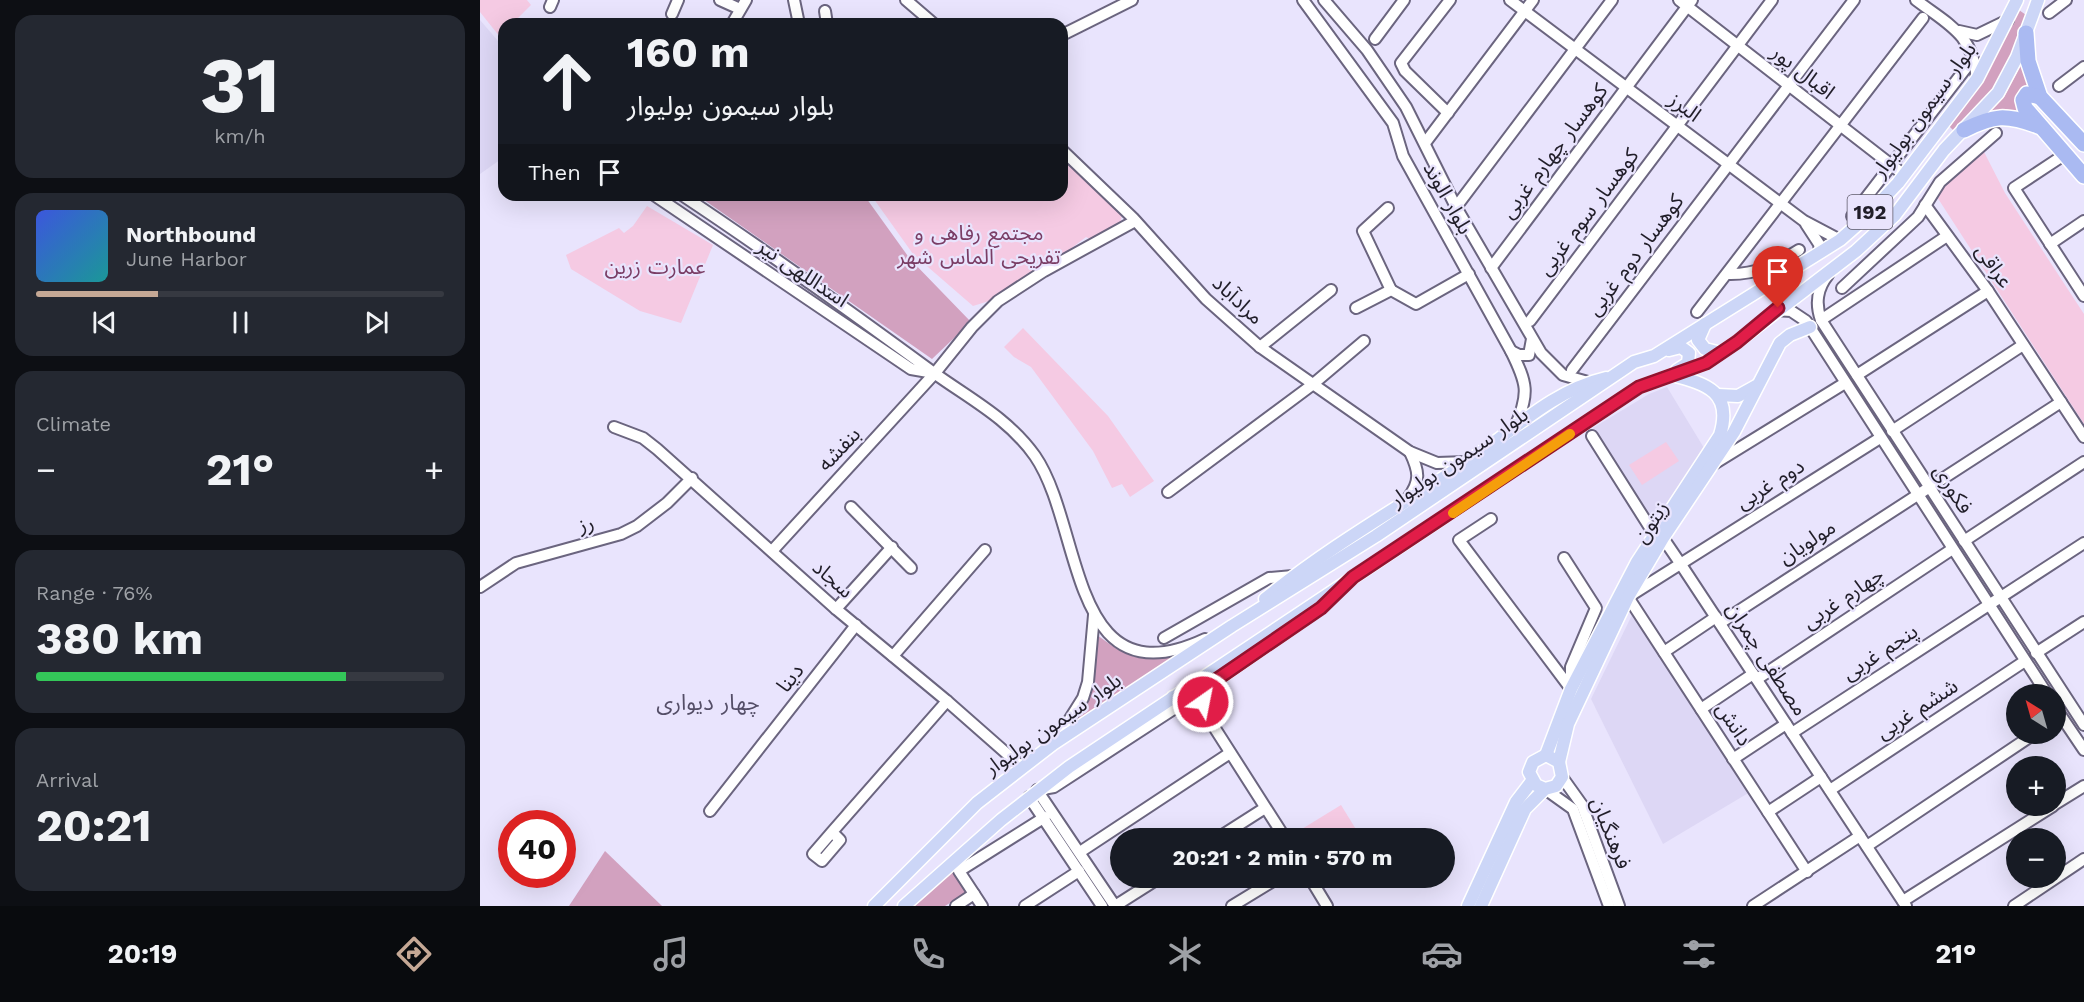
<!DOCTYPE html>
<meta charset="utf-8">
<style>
:root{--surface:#171b24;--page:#242831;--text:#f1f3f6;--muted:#9ea1a6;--line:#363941;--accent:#c5a895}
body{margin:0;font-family:"Work Sans","Noto Sans Arabic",sans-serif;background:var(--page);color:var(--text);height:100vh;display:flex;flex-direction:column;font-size:22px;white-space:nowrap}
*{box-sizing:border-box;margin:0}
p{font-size:20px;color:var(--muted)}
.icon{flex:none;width:33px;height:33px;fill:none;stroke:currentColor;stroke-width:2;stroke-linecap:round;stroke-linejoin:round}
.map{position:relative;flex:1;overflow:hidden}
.side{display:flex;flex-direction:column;gap:15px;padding:15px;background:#0d0f14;width:480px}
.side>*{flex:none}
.hud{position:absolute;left:18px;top:18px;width:570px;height:183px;border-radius:18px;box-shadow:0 6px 24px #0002;background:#171b24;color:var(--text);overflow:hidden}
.needle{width:39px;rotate:323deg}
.controls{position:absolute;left:1526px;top:684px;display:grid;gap:12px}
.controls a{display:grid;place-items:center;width:60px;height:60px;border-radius:50%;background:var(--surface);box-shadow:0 6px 24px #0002;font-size:30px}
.speed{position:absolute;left:18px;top:810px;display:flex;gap:12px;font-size:30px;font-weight:700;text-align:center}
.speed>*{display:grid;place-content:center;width:78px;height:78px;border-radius:50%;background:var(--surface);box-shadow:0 6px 24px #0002;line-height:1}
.speed .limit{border:9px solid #d22;background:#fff;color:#111}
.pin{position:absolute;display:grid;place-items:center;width:51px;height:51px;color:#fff;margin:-62px -26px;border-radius:50% 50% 50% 0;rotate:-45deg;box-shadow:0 0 6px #0007}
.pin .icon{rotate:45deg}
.me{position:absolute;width:66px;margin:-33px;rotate:33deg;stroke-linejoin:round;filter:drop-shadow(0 0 4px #0008)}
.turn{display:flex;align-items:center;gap:21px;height:126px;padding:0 30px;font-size:27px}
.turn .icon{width:78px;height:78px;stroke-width:2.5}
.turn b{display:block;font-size:42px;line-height:51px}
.then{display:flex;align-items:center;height:57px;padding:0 30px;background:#0003;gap:12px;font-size:22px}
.big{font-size:45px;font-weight:700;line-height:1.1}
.side .widget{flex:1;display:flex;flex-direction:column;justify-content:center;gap:9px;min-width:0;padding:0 21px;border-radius:18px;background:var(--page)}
.side .dial{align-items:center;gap:0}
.dial b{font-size:78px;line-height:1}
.song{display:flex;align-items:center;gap:18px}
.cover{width:72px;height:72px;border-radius:9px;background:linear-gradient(135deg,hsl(230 70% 55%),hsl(180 70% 35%))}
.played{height:6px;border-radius:3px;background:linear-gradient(90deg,var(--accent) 30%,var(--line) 30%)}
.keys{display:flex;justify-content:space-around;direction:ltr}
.heat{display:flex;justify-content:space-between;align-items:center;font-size:33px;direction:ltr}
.charge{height:9px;border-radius:4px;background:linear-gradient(90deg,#34c759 76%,var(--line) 0)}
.trip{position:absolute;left:630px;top:828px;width:345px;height:60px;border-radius:30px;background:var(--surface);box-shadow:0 6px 24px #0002;font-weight:700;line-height:60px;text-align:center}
.tab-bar{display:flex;height:96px;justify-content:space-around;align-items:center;background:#090b0e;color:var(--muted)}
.tab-bar .icon{width:42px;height:42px}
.tab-bar .current{color:var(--accent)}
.tab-bar b{font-size:27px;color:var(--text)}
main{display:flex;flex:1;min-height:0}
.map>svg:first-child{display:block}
.built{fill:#ddd7f5}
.green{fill:#f5cae3}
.forest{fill:#d2a1bf}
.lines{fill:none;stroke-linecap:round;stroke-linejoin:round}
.minor-casing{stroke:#6b657f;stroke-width:14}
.major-casing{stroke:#fff;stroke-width:15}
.highway-casing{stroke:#fff;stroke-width:18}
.minor{stroke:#fff;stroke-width:10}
.major{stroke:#ccd6f7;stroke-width:12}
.highway{stroke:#aabaf2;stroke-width:15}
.route-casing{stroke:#92132f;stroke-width:15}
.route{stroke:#e11d48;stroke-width:10}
.slow{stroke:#f59e0b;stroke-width:10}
.labels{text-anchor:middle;stroke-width:4.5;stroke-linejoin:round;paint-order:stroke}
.shield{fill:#e9e4fd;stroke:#5d5969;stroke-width:1.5}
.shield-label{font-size:20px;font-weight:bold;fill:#211e29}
.street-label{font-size:21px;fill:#211e29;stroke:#e9e4fd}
.park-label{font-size:21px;fill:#7a3d65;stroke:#e9e4fd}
.neighbourhood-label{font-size:22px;fill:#544e67;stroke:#e9e4fd}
</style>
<main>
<section class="side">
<div class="widget dial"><b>31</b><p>km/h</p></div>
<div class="widget">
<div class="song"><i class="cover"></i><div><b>Northbound</b><p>June Harbor</p></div></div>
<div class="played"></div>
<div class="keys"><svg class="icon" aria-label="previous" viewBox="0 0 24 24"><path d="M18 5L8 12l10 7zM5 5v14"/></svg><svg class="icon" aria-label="pause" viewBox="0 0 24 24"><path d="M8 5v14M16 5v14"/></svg><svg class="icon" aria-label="next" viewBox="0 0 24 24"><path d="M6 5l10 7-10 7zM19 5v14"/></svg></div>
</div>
<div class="widget"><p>Climate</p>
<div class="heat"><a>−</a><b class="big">21°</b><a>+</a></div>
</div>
<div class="widget"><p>Range · 76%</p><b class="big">380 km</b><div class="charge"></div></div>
<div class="widget"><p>Arrival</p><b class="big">20:21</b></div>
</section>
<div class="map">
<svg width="1604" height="906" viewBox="0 0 1604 906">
<rect width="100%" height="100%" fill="#e9e4fd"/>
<g class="built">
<polygon points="0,20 24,48 24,157 0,174"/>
<polygon points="1187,387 1224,448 1174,526 1113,428 1169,394"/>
<polygon points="1152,615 1270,792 1183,844 1111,699"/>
</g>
<g class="green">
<polygon points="0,0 47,0 51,5 32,24 24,24 24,33 20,37 0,12"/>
<polygon points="1502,148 1525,193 1604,314 1604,424 1457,197 1457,192"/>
<polygon points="582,156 642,215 640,225 612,240 606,237 580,257 577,254 509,301 493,306 433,254 391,195 582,195"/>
<polygon points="167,206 233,245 201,323 160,311 91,269 86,255 139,228 144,233 153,226"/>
<polygon points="543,328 628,416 674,481 650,497 642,484 632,488 613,451 551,367 534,357 524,347"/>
<polygon points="1186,442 1199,461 1162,485 1149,465"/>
<polygon points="861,805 877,831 865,838 821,838 817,832"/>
</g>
<g class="forest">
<polygon points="1539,10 1546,15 1536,47 1515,87 1474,131 1467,124 1509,69"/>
<polygon points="1544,59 1556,93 1541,88 1535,101 1545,114 1525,109 1506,113 1524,97"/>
<polygon points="217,195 384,195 430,259 491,322 452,359"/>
<path d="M616 634C648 659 661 663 701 655L588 728C613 703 615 669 616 634Z"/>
<polygon points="125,851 182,906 89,906"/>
<polygon points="472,866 489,891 465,906 432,906"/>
</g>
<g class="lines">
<defs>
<g id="minor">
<polyline points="240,0 260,9"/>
<polyline points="314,0 319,24"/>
<polyline points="426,0 454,24"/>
<path d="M823 0 913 123 923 156 1031 351C1047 383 1050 393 1035 427"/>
<polyline points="844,0 887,50 926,107 976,207 1061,353 1083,375 1108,382"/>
<polyline points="1030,0 1324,221 1360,240"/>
<polyline points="1199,0 1423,174"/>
<path d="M1436 0C1469 25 1493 34 1497 79"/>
<polyline points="70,7 73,0"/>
<polyline points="345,11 347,24"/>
<polyline points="1569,13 1586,0"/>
<polyline points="192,14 198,0"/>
<polyline points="252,24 266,0"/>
<polyline points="1479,31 1497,35 1528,20"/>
<polyline points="582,35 652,0"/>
<polyline points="895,39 924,0"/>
<polyline points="1579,86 1604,67"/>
<polyline points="968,113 925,71 921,63 970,0"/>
<polyline points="945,143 1053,0"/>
<polyline points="582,150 653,218 726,299 780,347 930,452 957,463 987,462"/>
<polyline points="1584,155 1534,188 1604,296"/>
<polyline points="174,195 431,369 454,373"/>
<path d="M202 195C288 252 371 312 454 373 490 399 528 418 555 456 604 527 588 703 725 639"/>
<polyline points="1445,205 1508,291 1604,437"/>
<polyline points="976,207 1132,0"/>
<polyline points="908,208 883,231 911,290"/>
<polyline points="1372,216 1486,68"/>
<polyline points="1326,224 1339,244 1340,252"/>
<polyline points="1570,244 1604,221"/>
<polyline points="1011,268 1212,0"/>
<path d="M1247 274C1276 275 1295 265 1319 250"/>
<path d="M1348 275C1337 289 1335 303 1341 320L1604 725"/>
<polyline points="1362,288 1438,217 1460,182 1516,133"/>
<polyline points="876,308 911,290 936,304 989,274"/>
<polyline points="1296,310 1311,311 1326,321 1567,694"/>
<polyline points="1217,312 1443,18"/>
<polyline points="1341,320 1467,236"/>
<polyline points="1050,321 1292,0"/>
<polyline points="780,347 851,290"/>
<polyline points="1031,351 1039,355 1049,355 1052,339"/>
<polyline points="1092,370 1374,0"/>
<polyline points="1377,375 1508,291"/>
<polyline points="134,427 163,438 177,449 356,609 467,701 542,767"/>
<polyline points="1412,431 1543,345"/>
<polyline points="1112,436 1174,534 1183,538 1200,563 1426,906"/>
<polyline points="1232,465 1365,383"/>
<polyline points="688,492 832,385 884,341"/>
<path d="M928 498C941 481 939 471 930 452"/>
<polyline points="371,507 431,568"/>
<polyline points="1011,519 979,540 1091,689"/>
<polyline points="1484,541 1604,462"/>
<polyline points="292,551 455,373 492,327 518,301 564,271 655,221"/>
<polyline points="1084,558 1116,608 1091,667 1091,689"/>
<polyline points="0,587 36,563 141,534 157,526 187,503 212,478"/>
<polyline points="356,609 412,547"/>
<polyline points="1240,623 1581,402"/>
<polyline points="684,638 789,578 813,576"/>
<polyline points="1184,652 1236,617"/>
<polyline points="1556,653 1604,622"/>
<polyline points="413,656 505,550"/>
<polyline points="1277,679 1471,550"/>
<polyline points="727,686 723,701 727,716 805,838"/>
<polyline points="1575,707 1604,750"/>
<polyline points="1221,709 1273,674"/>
<polyline points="1312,733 1604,543"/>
<polyline points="576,741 603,698 608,682 614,615"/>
<polyline points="1253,759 1306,724"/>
<polyline points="1082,777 1102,805 1139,906"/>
<polyline points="1065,789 1093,809 1129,906"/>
<polyline points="1350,790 1545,661"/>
<polyline points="549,797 622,906"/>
<polyline points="1575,804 1604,786"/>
<polyline points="230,811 376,625"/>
<polyline points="1288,812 1341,777"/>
<polyline points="352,832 360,840 342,861 333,854 352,832 467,701"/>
<polyline points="738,838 785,808"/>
<polyline points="1387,846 1554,734"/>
<polyline points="600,852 750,753"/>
<polyline points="1327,872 1148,597 1400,438"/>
<polyline points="830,878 847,906"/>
<polyline points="1423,901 1573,806"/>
<polyline points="476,906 494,894"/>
<polyline points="502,906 479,871 565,817"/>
<polyline points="545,906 599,871"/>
<polyline points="635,906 557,790 574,787 706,701 727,716"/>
<polyline points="635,906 679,878"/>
<polyline points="752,906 798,878"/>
<polyline points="1273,906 1380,836"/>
<polyline points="1534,906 1604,859"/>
</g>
<g id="major">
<polyline points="1225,324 1218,340 1225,349 1241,353"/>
<polyline points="1189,350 1201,347 1209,353 1208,363 1197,370"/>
<polyline points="1238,395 1258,396 1276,386"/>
<path d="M785 599C847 548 919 507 986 463 1032 432 1071 391 1126 378"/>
<polyline points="693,697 706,701 825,619"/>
<path d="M1066 755 1091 689 1157 562 1240 435C1253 392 1227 384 1192 375"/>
<polyline points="1079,762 1088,724 1148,597 1183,538 1254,432 1300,343 1310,335 1330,327"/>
<polyline points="394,906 497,803 573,744 752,626 896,536 1154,362 1174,356 1360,240 1385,218 1418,183 1497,79 1537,0"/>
<polyline points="424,906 521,820 589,767 1159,387 1226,363 1257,342 1376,251 1415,215 1464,150 1518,93 1537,57 1558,0"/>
<polyline points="988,906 1036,802 1052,781"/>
<polyline points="1001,906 1045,809 1065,789 1076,786 1082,777 1079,762 1066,755 1053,762 1049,772 1056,785 1065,789"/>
</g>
<g id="highway">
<polyline points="1546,33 1548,61 1560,97 1604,144"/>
<polyline points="1560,97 1547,94 1543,100 1545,108 1604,176"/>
<path d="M1484 130C1514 115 1526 114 1558 126"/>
</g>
</defs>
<use href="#minor" class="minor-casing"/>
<use href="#major" class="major-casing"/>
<use href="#highway" class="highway-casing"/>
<use href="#minor" class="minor"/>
<use href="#major" class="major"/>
<use href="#highway" class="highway"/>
</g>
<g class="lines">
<defs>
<polyline id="route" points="723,702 727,686 841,608 873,577 1159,387 1226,363 1257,342 1298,308"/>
</defs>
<use href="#route" class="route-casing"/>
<use href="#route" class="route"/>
<polyline class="slow" points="973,513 1090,434"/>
</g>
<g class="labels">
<rect class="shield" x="1367.5" y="195" width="45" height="34" rx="4.5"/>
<g class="shield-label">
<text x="1390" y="219">192</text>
</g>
<g class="street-label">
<text transform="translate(1323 72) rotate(38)" y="7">اقبال پور</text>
<text transform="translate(1205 107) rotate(37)" y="7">البرز</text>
<text transform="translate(1444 110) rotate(-54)" y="7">بلوار سیمون بولیوار</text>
<text transform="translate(1074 151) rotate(-53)" y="7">کوهسار چهارم غربی</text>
<text transform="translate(968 198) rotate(61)" y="7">بلوار الوند</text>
<text transform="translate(1108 212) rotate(-53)" y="7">کوهسار سوم غربی</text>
<text transform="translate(1155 255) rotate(-53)" y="7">کوهسار دوم غربی</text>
<text transform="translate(1514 266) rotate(55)" y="7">عراقی</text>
<text transform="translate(323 273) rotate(34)" y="7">اسداللهی نیر</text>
<text transform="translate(758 300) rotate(43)" y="7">مرادآباد</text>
<text transform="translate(359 449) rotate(-47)" y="7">بنفشه</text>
<text transform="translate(979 457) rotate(-34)" y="7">بلوار سیمون بولیوار</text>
<text transform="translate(1290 484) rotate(-32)" y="7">دوم غربی</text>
<text transform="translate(1473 489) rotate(57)" y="7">فکوری</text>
<text transform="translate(1171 522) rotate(-57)" y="7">زیتون</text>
<text transform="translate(106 524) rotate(-16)" y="7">رز</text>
<text transform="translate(1327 542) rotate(-33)" y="7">مولویان</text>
<text transform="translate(353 579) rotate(41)" y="7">سجاد</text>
<text transform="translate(1363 598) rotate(-34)" y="7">چهارم غربی</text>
<text transform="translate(1400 652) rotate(-33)" y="7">پنجم غربی</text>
<text transform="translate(1287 659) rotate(57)" y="7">مصطفی چمران</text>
<text transform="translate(310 678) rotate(-52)" y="7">دینا</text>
<text transform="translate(1437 709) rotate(-33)" y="7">ششم غربی</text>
<text transform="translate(573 724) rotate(-35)" y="7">بلوار سیمون بولیوار</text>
<text transform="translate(1254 724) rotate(57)" y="7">دانش</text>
<text transform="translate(1131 833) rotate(68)" y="7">فرهنگیان</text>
</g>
<g class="park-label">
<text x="499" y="240">مجتمع رفاهی و<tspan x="499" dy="24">تفریحی الماس شهر</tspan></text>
<text x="175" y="274">عمارت زرین</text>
</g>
<g class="neighbourhood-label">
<text x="228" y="710">چهار دیواری</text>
</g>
</g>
</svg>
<div class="controls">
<a><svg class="needle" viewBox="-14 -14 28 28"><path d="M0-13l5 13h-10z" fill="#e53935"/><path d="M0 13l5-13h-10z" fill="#9ea1a6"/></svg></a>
<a>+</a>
<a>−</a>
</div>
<div class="speed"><div class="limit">40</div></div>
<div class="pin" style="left:1298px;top:308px;background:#d93025"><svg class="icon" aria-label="arrive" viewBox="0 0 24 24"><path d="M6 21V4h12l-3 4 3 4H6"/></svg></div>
<svg class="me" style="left:723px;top:702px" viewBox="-20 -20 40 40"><circle r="17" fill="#e11d48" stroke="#fff" stroke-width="3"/><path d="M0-11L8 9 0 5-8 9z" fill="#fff"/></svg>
<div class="trip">20:21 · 2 min · 570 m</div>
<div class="hud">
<div class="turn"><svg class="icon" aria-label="ahead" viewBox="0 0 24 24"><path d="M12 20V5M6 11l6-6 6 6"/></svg><div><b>160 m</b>بلوار سیمون بولیوار</div></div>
<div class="then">Then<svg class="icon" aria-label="arrive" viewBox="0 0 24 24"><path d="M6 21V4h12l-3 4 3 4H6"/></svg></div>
</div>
</div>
</main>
<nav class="tab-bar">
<b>20:19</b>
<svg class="icon current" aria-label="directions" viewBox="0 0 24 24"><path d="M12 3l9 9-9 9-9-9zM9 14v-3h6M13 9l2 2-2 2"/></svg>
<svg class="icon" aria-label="music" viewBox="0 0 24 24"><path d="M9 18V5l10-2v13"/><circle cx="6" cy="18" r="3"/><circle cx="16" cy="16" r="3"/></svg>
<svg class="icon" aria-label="phone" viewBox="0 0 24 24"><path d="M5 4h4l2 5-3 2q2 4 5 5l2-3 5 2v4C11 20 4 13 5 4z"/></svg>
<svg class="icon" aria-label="climate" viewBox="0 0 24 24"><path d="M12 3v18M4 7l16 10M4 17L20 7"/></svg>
<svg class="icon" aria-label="car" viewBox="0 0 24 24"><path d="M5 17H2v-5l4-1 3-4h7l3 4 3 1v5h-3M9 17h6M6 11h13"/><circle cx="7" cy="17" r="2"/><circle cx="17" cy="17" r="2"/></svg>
<svg class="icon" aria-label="filters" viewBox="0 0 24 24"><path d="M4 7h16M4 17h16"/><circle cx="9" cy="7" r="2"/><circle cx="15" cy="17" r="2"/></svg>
<b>21°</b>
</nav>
